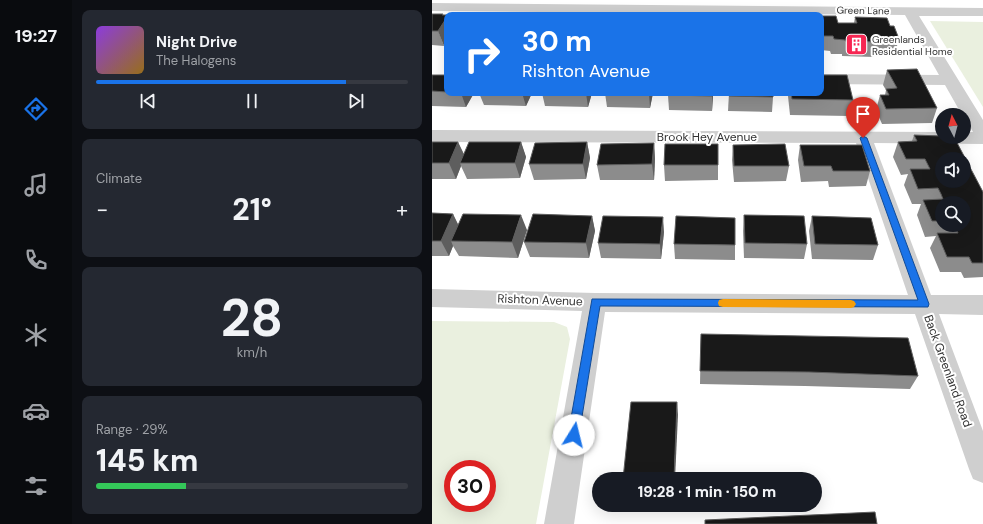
<!DOCTYPE html>
<meta charset="utf-8">
<style>
:root{--surface:#171b24;--page:#242831;--text:#f1f3f6;--muted:#9ea1a6;--line:#363941;--accent:#1a73e8}
body{margin:0;font-family:"DM Sans",sans-serif;background:var(--page);color:var(--text);height:100vh;display:flex;flex-direction:column;font-size:15px;white-space:nowrap}
*{box-sizing:border-box;margin:0}
p{font-size:13px;color:var(--muted)}
.icon{flex:none;width:22px;height:22px;fill:none;stroke:currentColor;stroke-width:2;stroke-linecap:round;stroke-linejoin:round}
.map{position:relative;flex:1;overflow:hidden}
.details{display:flex;flex-direction:column;gap:10px;padding:10px;background:#0d0f14;width:360px}
.details>*{flex:none}
.banner{position:absolute;left:12px;top:12px;width:380px;height:84px;border-radius:8px;box-shadow:0 4px 16px #0002;background:#1a73e8;color:#fff;overflow:hidden}
.needle{width:26px;rotate:354deg}
.fabs{position:absolute;left:503px;top:108px;display:grid;gap:8px}
.fabs a{display:grid;place-items:center;width:36px;height:36px;border-radius:50%;background:var(--surface);box-shadow:0 4px 16px #0002;font-size:20px}
.speed{position:absolute;left:12px;top:460px;display:flex;gap:8px;font-size:20px;font-weight:700;text-align:center}
.speed>*{display:grid;place-content:center;width:52px;height:52px;border-radius:50%;background:var(--surface);box-shadow:0 4px 16px #0002;line-height:1}
.speed .limit{border:6px solid #d22;background:#fff;color:#111}
.pin{position:absolute;display:grid;place-items:center;width:34px;height:34px;color:#fff;margin:-41px -17px;border-radius:50% 50% 50% 0;rotate:-45deg;box-shadow:0 0 4px #0007}
.pin .icon{rotate:45deg}
.me{position:absolute;width:44px;margin:-22px;rotate:9deg;stroke-linejoin:round;filter:drop-shadow(0 0 3px #0008)}
.turn{display:flex;align-items:center;gap:14px;height:84px;padding:0 12px;font-size:18px}
.turn .icon{width:52px;height:52px;stroke-width:2.5}
.turn b{display:block;font-size:28px;line-height:34px}
.big{font-size:30px;font-weight:800;line-height:1.1}
.details .card{flex:1;display:flex;flex-direction:column;justify-content:center;gap:6px;min-width:0;padding:0 14px;border-radius:8px;background:var(--page)}
.details .dial{align-items:center;gap:0}
.dial b{font-size:52px;line-height:1}
.song{display:flex;align-items:center;gap:12px}
.cover{width:48px;height:48px;border-radius:6px;background:linear-gradient(135deg,hsl(270 70% 55%),hsl(40 70% 35%))}
.played{height:4px;border-radius:2px;background:linear-gradient(90deg,var(--accent) 80%,var(--line) 80%)}
.keys{display:flex;justify-content:space-around;direction:ltr}
.heat{display:flex;justify-content:space-between;align-items:center;font-size:22px;direction:ltr}
.charge{height:6px;border-radius:3px;background:linear-gradient(90deg,#34c759 29%,var(--line) 0)}
.trip{position:absolute;left:160px;top:472px;width:230px;height:40px;border-radius:20px;background:var(--surface);box-shadow:0 4px 16px #0002;font-weight:800;line-height:40px;text-align:center}
main{display:flex;flex:1;min-height:0}
.dock{display:flex;flex-direction:column;width:72px;justify-content:space-around;align-items:center;background:#090b0e;color:var(--muted)}
.dock .icon{width:28px;height:28px}
.dock .active{color:var(--accent)}
.dock b{font-size:18px;color:var(--text)}
.map>svg:first-child{display:block}
.green{fill:#eaf0df;fill-rule:evenodd}
.lines{fill:none;stroke-linecap:round;stroke-linejoin:round}
.minor{fill:#cfcfcf;fill-rule:evenodd}
.wall{fill:#8c8c8c;fill-rule:evenodd}
.shaded-wall{fill:#5e5e5e}
.building{fill:#191919;stroke:#5e5e5e;fill-rule:evenodd}
.route{fill:#1a73e8;stroke:#114b97}
.slow{fill:#f59e0b}
.labels{text-anchor:middle;stroke-width:4;stroke-linejoin:round;paint-order:stroke}
.far-street-label{font-size:10px;fill:#323232;stroke:#fff}
.far-poi-label{font-size:10px;fill:#323232;stroke:#fff;text-anchor:start}
.street-label{font-size:12px;fill:#323232;stroke:#fff}
</style>
<main>
<nav class="dock">
<b>19:27</b>
<svg class="icon active" aria-label="directions" viewBox="0 0 24 24"><path d="M12 3l9 9-9 9-9-9zM9 14v-3h6M13 9l2 2-2 2"/></svg>
<svg class="icon" aria-label="music" viewBox="0 0 24 24"><path d="M9 18V5l10-2v13"/><circle cx="6" cy="18" r="3"/><circle cx="16" cy="16" r="3"/></svg>
<svg class="icon" aria-label="phone" viewBox="0 0 24 24"><path d="M5 4h4l2 5-3 2q2 4 5 5l2-3 5 2v4C11 20 4 13 5 4z"/></svg>
<svg class="icon" aria-label="climate" viewBox="0 0 24 24"><path d="M12 3v18M4 7l16 10M4 17L20 7"/></svg>
<svg class="icon" aria-label="car" viewBox="0 0 24 24"><path d="M5 17H2v-5l4-1 3-4h7l3 4 3 1v5h-3M9 17h6M6 11h13"/><circle cx="7" cy="17" r="2"/><circle cx="17" cy="17" r="2"/></svg>
<svg class="icon" aria-label="filters" viewBox="0 0 24 24"><path d="M4 7h16M4 17h16"/><circle cx="9" cy="7" r="2"/><circle cx="15" cy="17" r="2"/></svg>
</nav>
<section class="details">
<div class="card">
<div class="song"><i class="cover"></i><div><b>Night Drive</b><p>The Halogens</p></div></div>
<div class="played"></div>
<div class="keys"><svg class="icon" aria-label="previous" viewBox="0 0 24 24"><path d="M18 5L8 12l10 7zM5 5v14"/></svg><svg class="icon" aria-label="pause" viewBox="0 0 24 24"><path d="M8 5v14M16 5v14"/></svg><svg class="icon" aria-label="next" viewBox="0 0 24 24"><path d="M6 5l10 7-10 7zM19 5v14"/></svg></div>
</div>
<div class="card"><p>Climate</p>
<div class="heat"><a>−</a><b class="big">21°</b><a>+</a></div>
</div>
<div class="card dial"><b>28</b><p>km/h</p></div>
<div class="card"><p>Range · 29%</p><b class="big">145 km</b><div class="charge"></div></div>
</section>
<div class="map">
<svg width="551" height="524" viewBox="0 0 551 524">
<rect width="100%" height="100%" fill="#fff"/>
<g class="green">
<polygon points="498,21 551,22 551,107"/>
<path d="M0 321 122 322 135 327 138 339 104 524H0ZM21 469H55V503H21Z"/>
</g>
<g class="lines">
<polygon class="minor" points="0,3 551,8 551,16 487,16 551,120 551,144 442,143 499,295 551,295 551,315 507,314 551,431 551,483 541,479 537,469 483,314 173,312 142,524 112,524 150,311 0,307 0,289 163,293 476,295 424,143 0,142 0,130 510,132 510,137 532,137 532,132 541,132 532,115 530,115 513,85 389,84 389,74 507,75 473,15 0,11"/>
</g>
<g class="wall">
<polygon points="0,14 12,46 0,45"/>
<polygon points="389,16 406,23 422,23 423,17 458,26 467,39 463,53 445,53 444,49 442,57 410,56 410,54 399,54 398,51 389,50"/>
<polygon points="455,70 505,108 500,123 450,124 444,110 448,95 453,95 454,90 451,85"/>
<polygon points="0,75 15,75 15,93 42,93 34,107 0,106"/>
<polygon points="47,93 100,93 94,106 52,105"/>
<polygon points="110,93 160,93 156,107 113,106"/>
<polygon points="173,93 221,93 218,108 175,107"/>
<polygon points="281,93 280,111 237,110 236,95"/>
<polygon points="297,93 341,97 340,112 296,111"/>
<polygon points="356,93 389,93 421,100 417,116 358,115 356,96"/>
<path d="M482 135 551 192V277L532 278 529 272H508L498 248 504 236 493 237 485 215 489 204H480L472 185 476 174 469 175 461 157 466 142 480 141ZM510 203 532 225H510Z"/>
<polygon points="0,142 26,142 32,154 89,142 94,157 88,178 35,179 29,166 24,179 0,179"/>
<polygon points="155,142 158,158 154,179 102,180 97,164"/>
<polygon points="222,143 223,159 222,180 168,180 165,165"/>
<polygon points="301,145 357,166 354,181 302,182 300,160"/>
<polygon points="368,145 438,171 434,186 397,187 396,181 369,182 366,160"/>
<polygon points="232,165 286,165 286,180 233,181"/>
<polygon points="0,213 21,214 26,224 95,230 86,258 27,256 21,246 17,256 0,256"/>
<polygon points="312,215 375,244 372,259 312,258 311,231"/>
<polygon points="160,216 163,231 157,258 98,257 92,242"/>
<polygon points="380,216 446,245 441,260 380,259 377,231"/>
<polygon points="232,232 229,259 169,258 166,243"/>
<polygon points="242,244 303,245 303,260 243,259"/>
<polygon points="269,334 486,376 478,389 373,386 268,384"/>
</g>
<g class="shaded-wall">
<polygon points="11,14 13,20 15,17 15,40 12,46 6,31 10,15"/>
<polygon points="29,93 42,93 34,107"/>
<polygon points="90,93 100,93 94,106"/>
<polygon points="154,93 160,93 156,107"/>
<polygon points="217,93 221,93 218,108"/>
<polygon points="280,93 281,93 281,95 280,111"/>
<polygon points="26,142 33,157 28,163 29,166 24,179 17,163"/>
<polygon points="89,142 94,157 88,178 83,163"/>
<polygon points="155,142 158,158 154,179 151,164"/>
<polygon points="222,143 223,159 222,180 220,164"/>
<polygon points="21,214 28,229 19,241 21,246 17,256 9,241"/>
<polygon points="89,215 95,230 86,258 80,242"/>
<polygon points="160,216 163,231 157,258 154,243"/>
<polygon points="231,217 232,232 229,259 228,244"/>
<polygon points="245,402 246,415 243,479 242,479"/>
</g>
<g class="building">
<polygon points="0,14 11,14 10,15 15,15 15,17 6,31 0,31"/>
<polygon points="34,14 64,14 63,15 34,15"/>
<polygon points="81,14 123,14 122,15 81,15"/>
<polygon points="389,16 404,16 406,23 425,23 423,17 455,18 458,26 462,26 467,39 449,38 448,35 444,35 446,42 413,41 413,40 402,39 401,36 389,36"/>
<polygon points="485,69 505,108 454,109 448,95 457,95 454,89 465,88 455,70"/>
<polygon points="0,75 15,75 15,92 0,91"/>
<polygon points="389,75 415,75 421,100 360,99 359,93 389,93"/>
<polygon points="236,93 280,93 280,96 236,95"/>
<polygon points="297,93 341,93 341,97 297,96"/>
<path d="M482 135 510 136V137H522L551 192V263H540L537 257H515L505 233H526L523 225H532V203H510V221H500L491 200 511 199 509 194 506 188 486 189 478 169H498L493 159H474L466 142 485 141ZM510 159H532V181H510Z"/>
<polygon points="0,142 26,142 17,163 0,163"/>
<polygon points="37,142 89,142 83,163 28,163"/>
<polygon points="155,142 151,164 97,164 103,143"/>
<polygon points="222,143 220,164 165,165 169,144"/>
<polygon points="233,144 286,144 286,165 232,165"/>
<polygon points="353,144 357,166 302,166 301,145"/>
<polygon points="368,145 430,145 438,171 401,171 399,166 372,166"/>
<polygon points="0,213 21,214 9,241 0,241"/>
<polygon points="31,214 89,215 80,242 19,241"/>
<polygon points="101,214 160,216 154,243 92,242"/>
<polygon points="312,215 372,216 375,244 313,243"/>
<polygon points="171,216 231,217 228,244 166,243"/>
<polygon points="244,216 303,218 303,245 242,244"/>
<polygon points="380,216 439,218 446,245 383,244"/>
<polygon points="269,334 476,338 486,376 377,372 268,371"/>
<polygon points="199,402 245,402 242,479 191,479"/>
<polygon points="443,512 445,524 273,524 273,520"/>
</g>
<polygon class="route" points="431,136 435,138 497,304 496,307 168,306 147,435 146,439 142,441 137,439 136,435 160,299 486,300 428,138"/>
<polygon class="slow" points="291,299 419,300 422,301 424,304 422,307 419,308 291,307 287,306 286,303 287,300"/>
<defs>
<symbol id="building-square" viewBox="-11 -11 22 22"><rect x="-9" y="-9" width="18" height="18" rx="4" fill="#f72652" stroke="#fff"/><path d="M-4-6H4V6H1V3H-1V6H-4ZM-2.5-4.3h1.7v1.8h-1.7ZM.8-4.3h1.7v1.8H.8ZM-2.5-1h1.7V.8h-1.7ZM.8-1h1.7V.8H.8Z" fill="#fff"/></symbol>
</defs>
<g fill-rule="evenodd">
<use href="#building-square" x="412" y="32" width="25" height="25"/>
</g>
<g class="labels">
<g class="far-street-label">
<text transform="translate(431 10) rotate(1)" y="4">Green Lane</text>
</g>
<g class="far-poi-label">
<text x="440" y="43">Greenlands<tspan x="440" dy="12">Residential Home</tspan></text>
</g>
<g class="street-label">
<text x="275" y="141">Brook Hey Avenue</text>
<text transform="translate(108 300) rotate(2)" y="4">Rishton Avenue</text>
<text transform="translate(516 371) rotate(70)" y="4">Back Greenland Road</text>
</g>
</g>
</svg>
<div class="fabs">
<a><svg class="needle" viewBox="-14 -14 28 28"><path d="M0-13l5 13h-10z" fill="#e53935"/><path d="M0 13l5-13h-10z" fill="#9ea1a6"/></svg></a>
<a><svg class="icon" aria-label="sound" viewBox="0 0 24 24"><path d="M4 9h4l5-4v14l-5-4H4zM17 9q2 3 0 6"/></svg></a>
<a><svg class="icon" aria-label="search" viewBox="0 0 24 24"><circle cx="10" cy="10" r="6"/><path d="M15 15l6 6"/></svg></a>
</div>
<div class="speed"><div class="limit">30</div></div>
<div class="pin" style="left:431px;top:138px;background:#d93025"><svg class="icon" aria-label="arrive" viewBox="0 0 24 24"><path d="M6 21V4h12l-3 4 3 4H6"/></svg></div>
<svg class="me" style="left:142px;top:435px" viewBox="-20 -20 40 40"><circle r="19" fill="#fff"/><path d="M0-13L10 11 0 6-10 11z" fill="#1a73e8"/></svg>
<div class="trip">19:28 · 1 min · 150 m</div>
<div class="banner">
<div class="turn"><svg class="icon" aria-label="right" viewBox="0 0 24 24"><path d="M7 20v-9h11M14 6l5 5-5 5"/></svg><div><b>30 m</b>Rishton Avenue</div></div>
</div>
</div>
</main>
